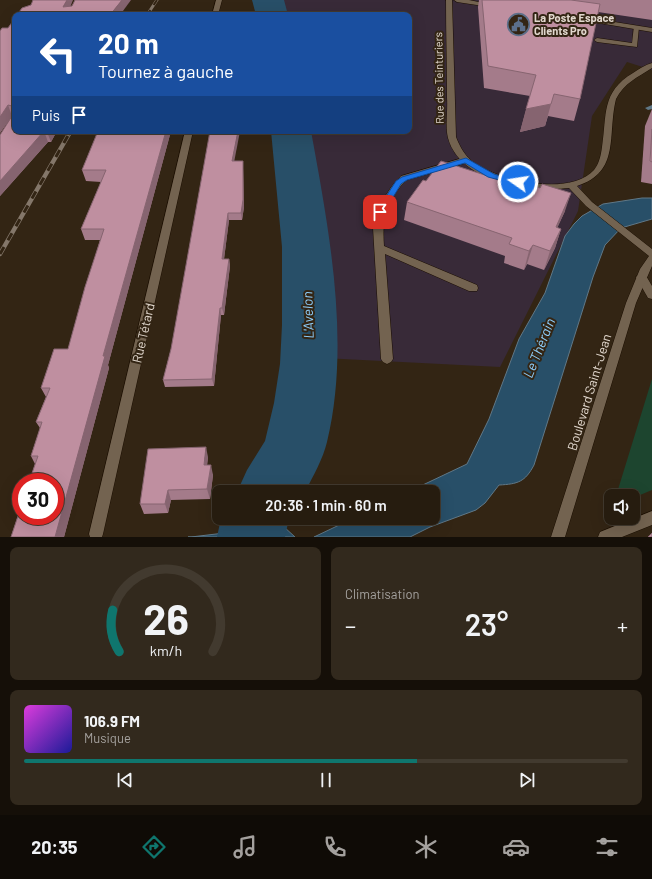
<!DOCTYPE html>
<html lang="fr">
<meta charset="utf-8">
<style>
:root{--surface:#261c0f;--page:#32291d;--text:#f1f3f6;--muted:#a4a19e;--line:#423a2f;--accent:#0f766e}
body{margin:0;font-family:Barlow,sans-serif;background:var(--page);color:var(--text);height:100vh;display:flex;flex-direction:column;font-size:15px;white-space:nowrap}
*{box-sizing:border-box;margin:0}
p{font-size:13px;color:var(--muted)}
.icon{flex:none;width:22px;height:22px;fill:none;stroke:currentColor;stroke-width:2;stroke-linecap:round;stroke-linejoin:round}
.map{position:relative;height:537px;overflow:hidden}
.side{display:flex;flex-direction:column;gap:10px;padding:10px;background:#150f08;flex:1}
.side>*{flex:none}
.banner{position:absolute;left:12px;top:12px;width:400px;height:122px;border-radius:8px;box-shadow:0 4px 16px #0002,0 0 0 1px var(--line);background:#1a4fa0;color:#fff;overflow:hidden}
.controls{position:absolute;left:604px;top:489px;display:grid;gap:8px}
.controls a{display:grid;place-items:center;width:36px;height:36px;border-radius:8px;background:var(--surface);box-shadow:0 4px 16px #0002,0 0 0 1px var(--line);font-size:20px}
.speed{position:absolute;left:12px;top:473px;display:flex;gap:8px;font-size:20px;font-weight:700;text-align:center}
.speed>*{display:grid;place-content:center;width:52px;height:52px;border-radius:50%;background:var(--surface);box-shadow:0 4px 16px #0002,0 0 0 1px var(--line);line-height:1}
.speed .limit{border:6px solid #d22;background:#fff;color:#111}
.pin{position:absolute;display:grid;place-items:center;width:34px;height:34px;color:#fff;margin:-17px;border-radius:8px;box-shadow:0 2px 6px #0006}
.me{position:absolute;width:44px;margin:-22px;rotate:283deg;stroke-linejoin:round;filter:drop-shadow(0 0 3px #0008)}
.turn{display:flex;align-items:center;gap:14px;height:84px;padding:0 20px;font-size:18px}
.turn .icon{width:52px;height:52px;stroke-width:2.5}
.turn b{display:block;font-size:28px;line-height:34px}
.then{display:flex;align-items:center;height:38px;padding:0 20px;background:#0003;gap:8px;font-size:15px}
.big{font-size:30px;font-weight:600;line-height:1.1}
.side .widget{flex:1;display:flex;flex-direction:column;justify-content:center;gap:6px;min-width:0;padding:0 14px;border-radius:8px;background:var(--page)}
.side .dial{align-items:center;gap:0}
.dial svg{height:104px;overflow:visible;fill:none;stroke:var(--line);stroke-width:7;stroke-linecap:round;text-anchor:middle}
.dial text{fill:var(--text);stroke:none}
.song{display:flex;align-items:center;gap:12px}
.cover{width:48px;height:48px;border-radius:6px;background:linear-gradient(135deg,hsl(300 70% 55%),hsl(240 70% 35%))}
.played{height:4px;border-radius:2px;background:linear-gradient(90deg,var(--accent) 65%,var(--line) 65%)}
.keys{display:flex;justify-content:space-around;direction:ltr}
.heat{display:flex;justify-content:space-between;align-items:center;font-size:22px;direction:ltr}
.side .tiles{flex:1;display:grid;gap:10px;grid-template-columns:1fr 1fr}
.widget:last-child{grid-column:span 2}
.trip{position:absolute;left:212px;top:485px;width:228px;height:40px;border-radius:8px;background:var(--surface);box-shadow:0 4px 16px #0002,0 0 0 1px var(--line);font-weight:600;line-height:40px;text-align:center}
.tab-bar{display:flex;height:64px;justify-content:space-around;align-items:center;background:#0f0b06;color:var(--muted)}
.tab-bar .icon{width:28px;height:28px}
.tab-bar .current{color:var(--accent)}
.tab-bar b{font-size:18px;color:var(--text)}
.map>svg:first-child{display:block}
.commercial{fill:#382a38}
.green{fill:#1d452f}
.water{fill:#284f68;stroke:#607887}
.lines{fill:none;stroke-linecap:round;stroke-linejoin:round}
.stream{fill:#607887;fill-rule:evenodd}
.river{fill:#284f68;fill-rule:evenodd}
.lane-casing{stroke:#1b0e01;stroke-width:1}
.street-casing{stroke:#1b0e01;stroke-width:1}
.secondary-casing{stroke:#1b0e01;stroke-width:1}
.lane{fill:#736350;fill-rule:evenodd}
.street{fill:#736350;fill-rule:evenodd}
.secondary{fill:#736350;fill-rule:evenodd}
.rail-far1-casing{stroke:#84776a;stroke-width:3}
.rail-casing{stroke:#84776a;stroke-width:4.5}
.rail-far1{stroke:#332514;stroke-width:2;stroke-dasharray:6;stroke-linecap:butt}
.rail{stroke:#332514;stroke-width:3;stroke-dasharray:8;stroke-linecap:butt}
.wall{fill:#a47b8a}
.shaded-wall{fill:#866470}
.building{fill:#bf8fa0;stroke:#866470}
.route{fill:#1a73e8;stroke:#114b97}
.labels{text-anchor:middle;stroke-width:4;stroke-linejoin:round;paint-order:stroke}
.far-poi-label{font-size:11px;font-weight:bold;fill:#e2d8ce;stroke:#332514;text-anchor:start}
.far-street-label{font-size:11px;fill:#e2d8ce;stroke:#332514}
.street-label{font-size:13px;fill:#e2d8ce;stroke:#332514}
.water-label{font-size:14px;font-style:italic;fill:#8ecefb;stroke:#332514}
</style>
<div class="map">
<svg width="652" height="537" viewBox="0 0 652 537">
<rect width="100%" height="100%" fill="#332514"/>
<polygon class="commercial" points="271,0 652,0 652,70 627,62 592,116 578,211 500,367 323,358 291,131 409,131 409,15 275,15"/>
<polygon class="green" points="652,379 652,490 633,498 633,496 616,496"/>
<g class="water">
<path d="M642 198H652V219L621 228 605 245 593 277 534 465C525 482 518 484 499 485L485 503 476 510 430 527 410 537H314L354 518H433V492H408L467 464 489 419 519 339 545 293 565 236 574 224 582 216 603 204Z"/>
<polygon points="283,526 295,537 188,537 191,537"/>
</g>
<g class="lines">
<polygon class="stream" points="652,105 652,109 648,110 645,108"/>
<g class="river">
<polygon points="252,0 284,0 288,15 256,15"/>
<path d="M271 131H311C329 230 351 343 327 442 323 459 313 476 305 492H237L247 470 265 441 274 403 280 364 282 325V247Z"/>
<polygon points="221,518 289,518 285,537 217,537"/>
</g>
<defs>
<g id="lane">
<polygon points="634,26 639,27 637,47 597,42 594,40 597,38 632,43"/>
<path d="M466 157 469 158V162L407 180C386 199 382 219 384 246L477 285 478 288 477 291H469L385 254 393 359 391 362 387 364 383 362 381 359 373 228 375 215 382 201 392 186 401 176Z"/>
</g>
<g id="street">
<polygon points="216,0 222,0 218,15 212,15"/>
<path d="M446 0H452L456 137C460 147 465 156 473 162 498 181 570 197 594 170 599 164 601 155 602 147 607 115 601 92 633 73 639 69 645 65 652 63V68C638 77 624 83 616 99 607 135 621 172 577 186L592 202 652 249V257L649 256 586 206 569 188C531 192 460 183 448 138 445 126 448 110 447 98 447 65 446 33 446 0Z"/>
<polygon points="454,0 469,0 493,5 490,7 457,2"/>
<polygon points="583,17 652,28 652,32 581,20 581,18"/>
<polygon points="185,131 193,131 103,534 102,537 90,537 89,534"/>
<polygon points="641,273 645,274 652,286 652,299 648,298 636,277"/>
<polygon points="652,511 652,525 622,537 598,537 600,532"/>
</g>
<polygon id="secondary" points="652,255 652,266 636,303 565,537 551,537 626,303 640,269 649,256"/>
</defs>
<use href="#lane" class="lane-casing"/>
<use href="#street" class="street-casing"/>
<use href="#secondary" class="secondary-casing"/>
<use href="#lane" class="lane"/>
<use href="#street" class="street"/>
<use href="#secondary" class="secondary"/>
<defs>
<g id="rail-far1">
<polyline points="147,15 157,0"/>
<polyline points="69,135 71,131"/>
</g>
<polyline id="rail" points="0,254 69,134"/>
</defs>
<use href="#rail-far1" class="rail-far1-casing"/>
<use href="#rail" class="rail-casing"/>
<use href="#rail-far1" class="rail-far1"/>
<use href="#rail" class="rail"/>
</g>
<g class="wall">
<polygon points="479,0 652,0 652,20 598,12 580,99 574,121 548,116 545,126 520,132 530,96 484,88 478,7"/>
<polygon points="8,28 15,131 57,131 51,142 48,142 0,196 0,135 12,116 0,133"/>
<polygon points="652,109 652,184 641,182 645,126"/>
<polygon points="171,131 108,365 109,368 64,537 11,537 35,464 31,456 40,428 36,422 46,397 41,388 68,349 100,240 85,240 81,229 101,182 86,181 82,170"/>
<polygon points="234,161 243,168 244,207 242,220 229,220 224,259 229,259 230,266 224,315 221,315 214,386 165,387 163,380 171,349"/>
<polygon points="426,181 513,184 565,211 557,228 561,229 555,248 544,270 527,264 524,270 504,263 505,256 404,220 407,202"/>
<polygon points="208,457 207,465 213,475 210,499 171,500 168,513 144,514 140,504"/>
</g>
<g class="shaded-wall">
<polygon points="67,0 73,0 67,15 63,7"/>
<polygon points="122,0 131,0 120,15 110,15"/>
<polygon points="551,104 545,126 520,132 526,109"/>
<polygon points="8,105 12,116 0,133 0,117"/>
<polygon points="44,131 48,142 0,196 0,181"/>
<polygon points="48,131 57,131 51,142 47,132"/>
<polygon points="166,131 171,131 108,365 109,368 64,537 55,537 103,356"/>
<polygon points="238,131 240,131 233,168 232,161"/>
<polygon points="243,161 243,168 244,207 242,220 241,213"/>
<polygon points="571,193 565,211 549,246 556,227"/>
<polygon points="228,213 229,220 223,267 222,259"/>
<polygon points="561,229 555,248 544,270 550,251"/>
<polygon points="533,245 527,264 524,270 529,251"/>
<polygon points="229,259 230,266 224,315 222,308"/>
<polygon points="220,308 221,315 214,386 212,379"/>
<polygon points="206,447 208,457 206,475 204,465"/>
<polygon points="211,465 213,475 210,499 207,489"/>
<polygon points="168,490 171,500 168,513 165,504"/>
</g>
<g class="building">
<polygon points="33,0 67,0 63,7 72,6 75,0 122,0 110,15 17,15 22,8 31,5"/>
<polygon points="482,0 571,0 600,4 580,99 554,94 551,104 526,109 536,75 488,66"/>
<polygon points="174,14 198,14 198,15 173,15"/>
<polygon points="15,18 15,131 48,131 44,131 0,181 0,135 12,116 12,106 8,105 0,117 0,31 2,28 8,28"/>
<polygon points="652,129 652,162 650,161"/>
<polygon points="98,131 166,131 103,356 105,356 55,537 11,537 21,507 21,516 55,516 55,482 29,482 38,456 31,456 42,422 36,422 50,388 41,388 54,349 68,349 85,287 104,229 81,229 106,170 82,170"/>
<polygon points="210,131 238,131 232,161 243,161 243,200 241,213 228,213 222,259 229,259 222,308 220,308 212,379 163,380 171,349"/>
<polygon points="441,161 513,184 515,180 540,188 542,184 571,193 556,227 561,229 550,251 533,245 529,251 509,244 512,238 407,202 423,180 426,181"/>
<polygon points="206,447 204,465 211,465 207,489 168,490 165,504 140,504 148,449"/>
<polygon points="652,533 652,537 648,537"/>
</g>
<polygon class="route" points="466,158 494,174 522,182 518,185 488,177 465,163 407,180 401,184 383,214 380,215 376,212 396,181 402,177"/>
<defs>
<symbol id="civic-ring" viewBox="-11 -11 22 22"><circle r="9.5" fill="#332514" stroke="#5c6f8a" stroke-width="1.5"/><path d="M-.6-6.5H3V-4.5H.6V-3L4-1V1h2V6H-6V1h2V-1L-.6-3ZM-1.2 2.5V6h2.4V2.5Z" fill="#5c6f8a"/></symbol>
</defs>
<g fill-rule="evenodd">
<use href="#civic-ring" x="506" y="12" width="25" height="25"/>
</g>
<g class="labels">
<g class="far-poi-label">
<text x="534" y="22">La Poste Espace<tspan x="534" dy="13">Clients Pro</tspan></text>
</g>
<g class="far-street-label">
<text transform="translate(439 78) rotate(-91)" y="4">Rue des Teinturiers</text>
</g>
<g class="street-label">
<text transform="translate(143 333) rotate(-77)" y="5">Rue Tétard</text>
<text transform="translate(589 392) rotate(-73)" y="5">Boulevard Saint-Jean</text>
</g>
<g class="water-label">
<text transform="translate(308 315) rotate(-92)" y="5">L'Avelon</text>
<text transform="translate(539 348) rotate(-68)" y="5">Le Thérain</text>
</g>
</g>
</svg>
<div class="controls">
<a><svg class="icon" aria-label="sound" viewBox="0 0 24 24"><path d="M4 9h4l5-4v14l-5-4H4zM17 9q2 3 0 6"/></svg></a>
</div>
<div class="speed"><div class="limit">30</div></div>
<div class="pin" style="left:380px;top:212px;background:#d93025"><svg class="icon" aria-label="arrive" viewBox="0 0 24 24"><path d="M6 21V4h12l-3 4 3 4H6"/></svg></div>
<svg class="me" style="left:518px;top:182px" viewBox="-20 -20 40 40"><circle r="17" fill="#1a73e8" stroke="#fff" stroke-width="3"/><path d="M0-11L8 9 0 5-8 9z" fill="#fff"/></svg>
<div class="trip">20:36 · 1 min · 60 m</div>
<div class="banner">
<div class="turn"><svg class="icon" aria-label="left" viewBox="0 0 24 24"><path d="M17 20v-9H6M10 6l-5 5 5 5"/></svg><div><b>20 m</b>Tournez à gauche</div></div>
<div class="then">Puis<svg class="icon" aria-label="arrive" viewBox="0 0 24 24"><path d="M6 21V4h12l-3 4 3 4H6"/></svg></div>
</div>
</div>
<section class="side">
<div class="tiles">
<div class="widget dial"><svg viewBox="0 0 100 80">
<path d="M14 69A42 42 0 1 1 86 69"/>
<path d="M14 69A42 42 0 0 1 9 37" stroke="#0f766e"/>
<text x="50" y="56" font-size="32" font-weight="700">26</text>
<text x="50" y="72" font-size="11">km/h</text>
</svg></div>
<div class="widget"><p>Climatisation</p>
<div class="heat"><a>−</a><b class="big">23°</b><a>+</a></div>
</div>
<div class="widget">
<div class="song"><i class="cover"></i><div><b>106.9 FM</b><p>Musique</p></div></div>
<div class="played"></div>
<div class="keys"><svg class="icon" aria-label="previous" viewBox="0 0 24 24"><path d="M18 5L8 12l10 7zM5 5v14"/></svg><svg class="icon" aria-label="pause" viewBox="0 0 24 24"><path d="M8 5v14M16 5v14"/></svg><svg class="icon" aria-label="next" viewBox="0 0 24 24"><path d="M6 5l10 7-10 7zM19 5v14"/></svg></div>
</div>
</div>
</section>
<nav class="tab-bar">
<b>20:35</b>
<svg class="icon current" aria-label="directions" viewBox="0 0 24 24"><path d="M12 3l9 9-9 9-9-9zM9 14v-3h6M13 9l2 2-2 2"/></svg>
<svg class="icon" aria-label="music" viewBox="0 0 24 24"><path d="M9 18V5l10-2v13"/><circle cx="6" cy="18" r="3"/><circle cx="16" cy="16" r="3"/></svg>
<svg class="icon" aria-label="phone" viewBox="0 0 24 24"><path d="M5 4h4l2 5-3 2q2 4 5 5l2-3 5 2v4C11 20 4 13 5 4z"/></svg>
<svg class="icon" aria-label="climate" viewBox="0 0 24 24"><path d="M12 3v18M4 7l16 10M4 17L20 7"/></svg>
<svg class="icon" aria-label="car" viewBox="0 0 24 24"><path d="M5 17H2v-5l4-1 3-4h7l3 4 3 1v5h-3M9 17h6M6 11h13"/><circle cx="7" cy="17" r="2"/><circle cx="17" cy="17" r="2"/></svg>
<svg class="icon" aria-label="filters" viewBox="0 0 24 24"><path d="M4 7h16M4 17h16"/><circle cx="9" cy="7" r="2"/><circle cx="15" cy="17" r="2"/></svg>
</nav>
